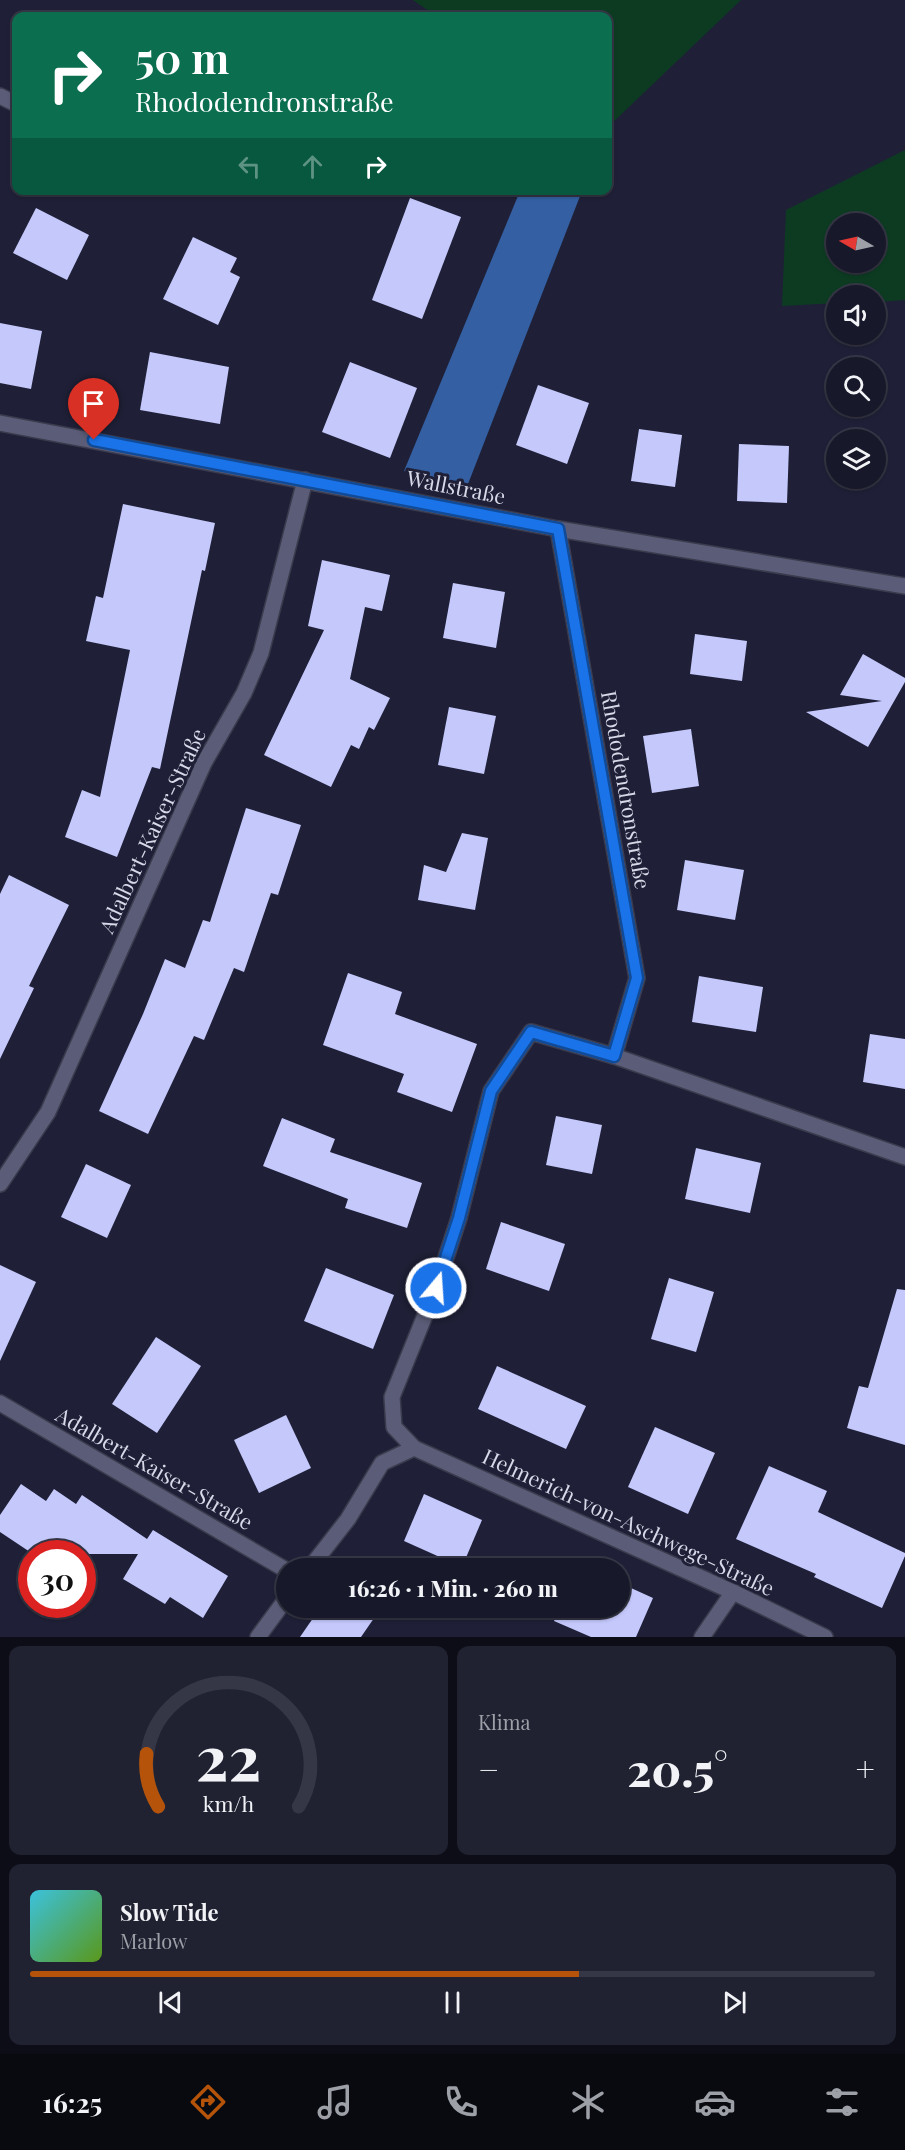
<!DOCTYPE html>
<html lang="de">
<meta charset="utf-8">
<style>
:root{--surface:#171829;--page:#202131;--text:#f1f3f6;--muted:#9ea0a8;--line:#363746;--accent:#b45309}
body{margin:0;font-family:"Playfair Display",serif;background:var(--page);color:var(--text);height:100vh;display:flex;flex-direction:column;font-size:22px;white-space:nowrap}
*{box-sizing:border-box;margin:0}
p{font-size:20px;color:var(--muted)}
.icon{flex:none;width:33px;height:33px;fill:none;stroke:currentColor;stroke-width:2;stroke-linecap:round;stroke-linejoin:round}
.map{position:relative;height:1637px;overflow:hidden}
.drawer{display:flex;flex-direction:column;gap:9px;padding:9px;background:#0d0d17;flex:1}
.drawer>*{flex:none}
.top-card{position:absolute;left:12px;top:12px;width:600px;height:183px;border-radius:12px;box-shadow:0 2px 4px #0004,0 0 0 2px var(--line);background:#0b6e4f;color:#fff;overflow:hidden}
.needle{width:39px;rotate:279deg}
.buttons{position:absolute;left:826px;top:213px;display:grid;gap:12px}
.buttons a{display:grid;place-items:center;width:60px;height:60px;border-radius:50%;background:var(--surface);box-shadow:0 2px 4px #0004,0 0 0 2px var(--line);font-size:30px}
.speed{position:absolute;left:18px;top:1540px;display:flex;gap:12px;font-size:30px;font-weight:700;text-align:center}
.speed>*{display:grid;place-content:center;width:78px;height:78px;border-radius:50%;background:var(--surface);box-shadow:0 2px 4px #0004,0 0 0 2px var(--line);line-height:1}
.speed .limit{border:9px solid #d22;background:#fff;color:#111}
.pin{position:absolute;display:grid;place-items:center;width:51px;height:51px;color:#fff;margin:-62px -26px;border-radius:50% 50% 50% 0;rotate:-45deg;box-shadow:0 0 6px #0007}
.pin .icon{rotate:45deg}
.me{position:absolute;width:66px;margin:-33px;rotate:18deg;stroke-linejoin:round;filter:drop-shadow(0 0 4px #0008)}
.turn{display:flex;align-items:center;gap:21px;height:126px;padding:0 24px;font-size:27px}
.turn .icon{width:78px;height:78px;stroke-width:2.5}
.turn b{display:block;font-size:42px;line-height:51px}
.lanes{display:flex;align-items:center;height:57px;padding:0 24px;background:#0003;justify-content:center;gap:30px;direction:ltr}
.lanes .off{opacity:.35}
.big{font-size:45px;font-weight:800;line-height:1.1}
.drawer .tile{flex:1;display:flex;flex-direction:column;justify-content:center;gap:9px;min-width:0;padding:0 21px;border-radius:12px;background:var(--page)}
.drawer .dial{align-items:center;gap:0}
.dial svg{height:156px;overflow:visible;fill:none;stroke:var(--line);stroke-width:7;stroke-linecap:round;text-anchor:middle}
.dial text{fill:var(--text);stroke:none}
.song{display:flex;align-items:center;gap:18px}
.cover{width:72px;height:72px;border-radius:9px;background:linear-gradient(135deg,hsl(190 70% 55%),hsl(90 70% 35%))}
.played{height:6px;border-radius:3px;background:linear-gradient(90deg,var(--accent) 65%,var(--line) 65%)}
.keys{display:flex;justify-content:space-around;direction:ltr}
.heat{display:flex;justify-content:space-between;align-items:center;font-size:33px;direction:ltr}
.drawer .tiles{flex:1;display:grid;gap:9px;grid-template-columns:1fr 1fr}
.tile:last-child{grid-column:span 2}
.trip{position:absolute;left:276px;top:1558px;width:354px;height:60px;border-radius:30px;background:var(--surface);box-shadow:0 2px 4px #0004,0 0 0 2px var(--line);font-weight:800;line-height:60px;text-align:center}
.dock{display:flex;height:96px;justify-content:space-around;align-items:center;background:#090a10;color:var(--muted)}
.dock .icon{width:42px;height:42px}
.dock .on{color:var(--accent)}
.dock b{font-size:27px;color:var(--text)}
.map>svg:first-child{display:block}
.green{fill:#0d3b22;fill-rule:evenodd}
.water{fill:#3460a3}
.building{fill:#c4c8fb}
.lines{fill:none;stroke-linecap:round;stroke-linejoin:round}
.street-casing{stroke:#3b3b4e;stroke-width:18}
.street{stroke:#5b5d78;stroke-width:15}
.route-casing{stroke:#114b97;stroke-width:15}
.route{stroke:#1a73e8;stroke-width:10}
.labels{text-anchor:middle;stroke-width:6;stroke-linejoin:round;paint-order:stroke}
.street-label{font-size:21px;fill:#d7d8e8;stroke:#1f2037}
</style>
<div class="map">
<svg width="905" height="1637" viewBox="0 0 905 1637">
<rect width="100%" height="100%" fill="#1f2037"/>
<g class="green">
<polygon points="413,0 741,0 608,127 608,16 436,16"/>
<path d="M905 150V300L876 302V296H837V303L782 306 786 210ZM837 224H876V262H837Z"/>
</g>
<polygon class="water" points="520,191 582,191 468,484 404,471"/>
<g class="building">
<polygon points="410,198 461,217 422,319 372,300"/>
<polygon points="36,208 89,235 67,280 13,253"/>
<polygon points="193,237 237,258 230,272 240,277 218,325 163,299"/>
<polygon points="0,323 42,331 31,389 0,383"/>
<polygon points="150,352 229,367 220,424 140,410"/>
<polygon points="350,362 417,388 390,458 322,432"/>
<polygon points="538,385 589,403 567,464 516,445"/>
<polygon points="639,429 682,435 675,487 631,481"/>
<polygon points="739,444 789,446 787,503 737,501"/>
<polygon points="123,504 215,523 205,571 202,570 160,769 152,767 117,857 65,837 82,790 100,797 130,650 86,641 96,596 103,598"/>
<polygon points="322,560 390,575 382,611 365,607 350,679 390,698 374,730 369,727 359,749 351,745 331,787 264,755 324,630 308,626"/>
<polygon points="453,583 505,592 496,648 443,638"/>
<polygon points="695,634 747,641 742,681 690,674"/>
<polygon points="863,654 905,678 905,682 868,747 806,712 882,701 840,695"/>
<polygon points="449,707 496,716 484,774 438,765"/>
<polygon points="691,729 699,786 652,793 643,736"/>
<polygon points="246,808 301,825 278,895 271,893 244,972 234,968 204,1040 194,1036 148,1134 99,1111 143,1014 165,959 185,968 203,920 210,922"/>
<polygon points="462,833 488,838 475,910 418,900 424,865 446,872"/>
<polygon points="685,860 744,870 735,920 677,910"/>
<polygon points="9,875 69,905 29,986 34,988 0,1059 0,894"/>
<polygon points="348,973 402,992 395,1014 477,1044 452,1112 397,1092 404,1074 323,1045"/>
<polygon points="699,976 763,987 756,1032 692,1022"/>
<polygon points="870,1034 905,1039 905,1089 863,1082"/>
<polygon points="556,1116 602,1125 592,1174 546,1165"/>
<polygon points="282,1118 335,1139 330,1152 422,1183 407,1228 345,1208 348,1199 263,1166"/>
<polygon points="696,1148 761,1163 750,1213 685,1199"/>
<polygon points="86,1164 131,1185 107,1238 61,1217"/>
<polygon points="501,1222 565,1244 549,1291 486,1269"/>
<polygon points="0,1265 36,1282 0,1361"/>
<polygon points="326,1268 394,1295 373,1349 304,1321"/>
<polygon points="669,1278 714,1292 696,1352 651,1339"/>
<polygon points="897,1289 905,1290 905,1445 847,1428 859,1386 868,1388"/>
<polygon points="156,1337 201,1366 157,1433 112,1404"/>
<polygon points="497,1366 586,1406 566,1449 478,1409"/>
<polygon points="286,1415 311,1468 259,1493 234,1440"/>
<polygon points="655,1427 715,1453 688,1514 628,1487"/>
<polygon points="769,1466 827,1491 818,1512 905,1553 905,1556 882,1608 814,1577 816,1574 736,1539"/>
<polygon points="21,1484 46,1501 54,1489 76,1504 82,1495 147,1539 153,1530 228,1576 203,1618 170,1597 165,1604 123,1579 138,1554 33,1554 0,1532 0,1515"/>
<polygon points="424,1494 482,1520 462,1567 404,1541"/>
<polygon points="620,1583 653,1598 636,1637 591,1637 554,1621 559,1608 620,1608"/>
<polygon points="320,1608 381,1608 361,1637 300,1637"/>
</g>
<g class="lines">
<defs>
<g id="street">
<polyline points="0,96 16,104"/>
<polyline points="0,423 558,529 905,586"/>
<polyline points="558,529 637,978 614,1056"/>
<polyline points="0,1184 48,1112 204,763 244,693 261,653 305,480"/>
<polyline points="0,1403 286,1570"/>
<polyline points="414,1448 733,1592 825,1637"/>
<polyline points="309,1569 348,1519 382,1463 414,1448 394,1427 392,1397 436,1288 459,1218 491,1091 531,1032 614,1056 905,1157"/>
<polyline points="258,1637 286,1599"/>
<polyline points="702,1637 733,1592"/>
</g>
</defs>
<use href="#street" class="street-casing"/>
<use href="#street" class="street"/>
</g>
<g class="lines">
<defs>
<polyline id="route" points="94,440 558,529 637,978 614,1056 531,1032 491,1091 459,1218 436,1288"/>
</defs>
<use href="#route" class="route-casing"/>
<use href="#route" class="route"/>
</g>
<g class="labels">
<g class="street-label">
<text transform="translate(456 488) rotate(11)" y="7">Wallstraße</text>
<text transform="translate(625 790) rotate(80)" y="7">Rhododendronstraße</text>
<text transform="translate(153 831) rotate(-65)" y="7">Adalbert-Kaiser-Straße</text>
<text transform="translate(154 1469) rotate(30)" y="7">Adalbert-Kaiser-Straße</text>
<text transform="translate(628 1523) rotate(25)" y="7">Helmerich-von-Aschwege-Straße</text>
</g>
</g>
</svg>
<div class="buttons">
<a><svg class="needle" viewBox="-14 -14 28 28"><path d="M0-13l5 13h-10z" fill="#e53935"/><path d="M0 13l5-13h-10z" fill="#9ea0a8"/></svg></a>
<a><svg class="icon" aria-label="sound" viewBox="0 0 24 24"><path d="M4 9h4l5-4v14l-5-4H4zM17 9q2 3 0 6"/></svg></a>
<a><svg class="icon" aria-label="search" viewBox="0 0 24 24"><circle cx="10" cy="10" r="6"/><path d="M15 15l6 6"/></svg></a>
<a><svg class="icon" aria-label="layers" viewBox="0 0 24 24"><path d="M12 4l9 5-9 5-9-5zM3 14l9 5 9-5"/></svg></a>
</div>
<div class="speed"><div class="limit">30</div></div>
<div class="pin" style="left:94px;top:440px;background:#d93025"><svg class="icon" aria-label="arrive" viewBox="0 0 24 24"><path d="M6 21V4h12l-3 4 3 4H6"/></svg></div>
<svg class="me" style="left:436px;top:1288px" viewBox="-20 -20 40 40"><circle r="17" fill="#1a73e8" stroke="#fff" stroke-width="3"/><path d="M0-11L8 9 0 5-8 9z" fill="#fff"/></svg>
<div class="trip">16:26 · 1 Min. · 260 m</div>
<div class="top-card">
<div class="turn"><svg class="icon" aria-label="right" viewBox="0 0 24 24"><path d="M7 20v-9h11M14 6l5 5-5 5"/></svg><div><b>50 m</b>Rhododendronstraße</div></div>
<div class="lanes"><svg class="icon off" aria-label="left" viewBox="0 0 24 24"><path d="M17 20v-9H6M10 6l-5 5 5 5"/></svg><svg class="icon off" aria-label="ahead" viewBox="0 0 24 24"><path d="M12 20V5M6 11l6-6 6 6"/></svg><svg class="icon" aria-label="right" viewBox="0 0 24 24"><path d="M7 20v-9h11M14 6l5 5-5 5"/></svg></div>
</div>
</div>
<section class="drawer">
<div class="tiles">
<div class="tile dial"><svg viewBox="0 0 100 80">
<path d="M14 69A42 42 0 1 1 86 69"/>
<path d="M14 69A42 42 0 0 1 8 42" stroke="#b45309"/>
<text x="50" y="56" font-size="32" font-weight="700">22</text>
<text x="50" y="72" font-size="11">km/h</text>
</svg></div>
<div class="tile"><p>Klima</p>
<div class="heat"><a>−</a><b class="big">20.5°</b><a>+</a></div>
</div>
<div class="tile">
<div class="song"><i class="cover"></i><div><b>Slow Tide</b><p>Marlow</p></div></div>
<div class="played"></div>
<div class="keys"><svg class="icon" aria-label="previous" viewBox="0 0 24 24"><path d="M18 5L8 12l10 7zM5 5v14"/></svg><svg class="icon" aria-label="pause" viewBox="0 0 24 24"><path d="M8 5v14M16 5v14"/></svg><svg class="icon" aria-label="next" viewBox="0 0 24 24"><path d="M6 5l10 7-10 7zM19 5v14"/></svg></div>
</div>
</div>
</section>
<nav class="dock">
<b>16:25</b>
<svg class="icon on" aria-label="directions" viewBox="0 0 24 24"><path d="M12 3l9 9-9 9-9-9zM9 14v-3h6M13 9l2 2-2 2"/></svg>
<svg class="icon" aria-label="music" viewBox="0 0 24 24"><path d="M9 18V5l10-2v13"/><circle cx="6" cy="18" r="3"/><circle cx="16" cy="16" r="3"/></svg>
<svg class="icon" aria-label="phone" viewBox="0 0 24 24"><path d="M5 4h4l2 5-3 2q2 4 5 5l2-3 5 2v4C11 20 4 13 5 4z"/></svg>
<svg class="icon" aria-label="climate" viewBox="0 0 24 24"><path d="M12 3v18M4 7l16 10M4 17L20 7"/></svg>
<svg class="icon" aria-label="car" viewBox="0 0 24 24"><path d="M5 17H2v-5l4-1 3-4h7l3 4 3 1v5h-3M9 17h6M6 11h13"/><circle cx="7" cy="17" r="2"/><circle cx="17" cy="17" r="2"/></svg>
<svg class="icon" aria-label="filters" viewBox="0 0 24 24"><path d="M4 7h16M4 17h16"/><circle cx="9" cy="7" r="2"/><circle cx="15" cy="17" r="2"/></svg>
</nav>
